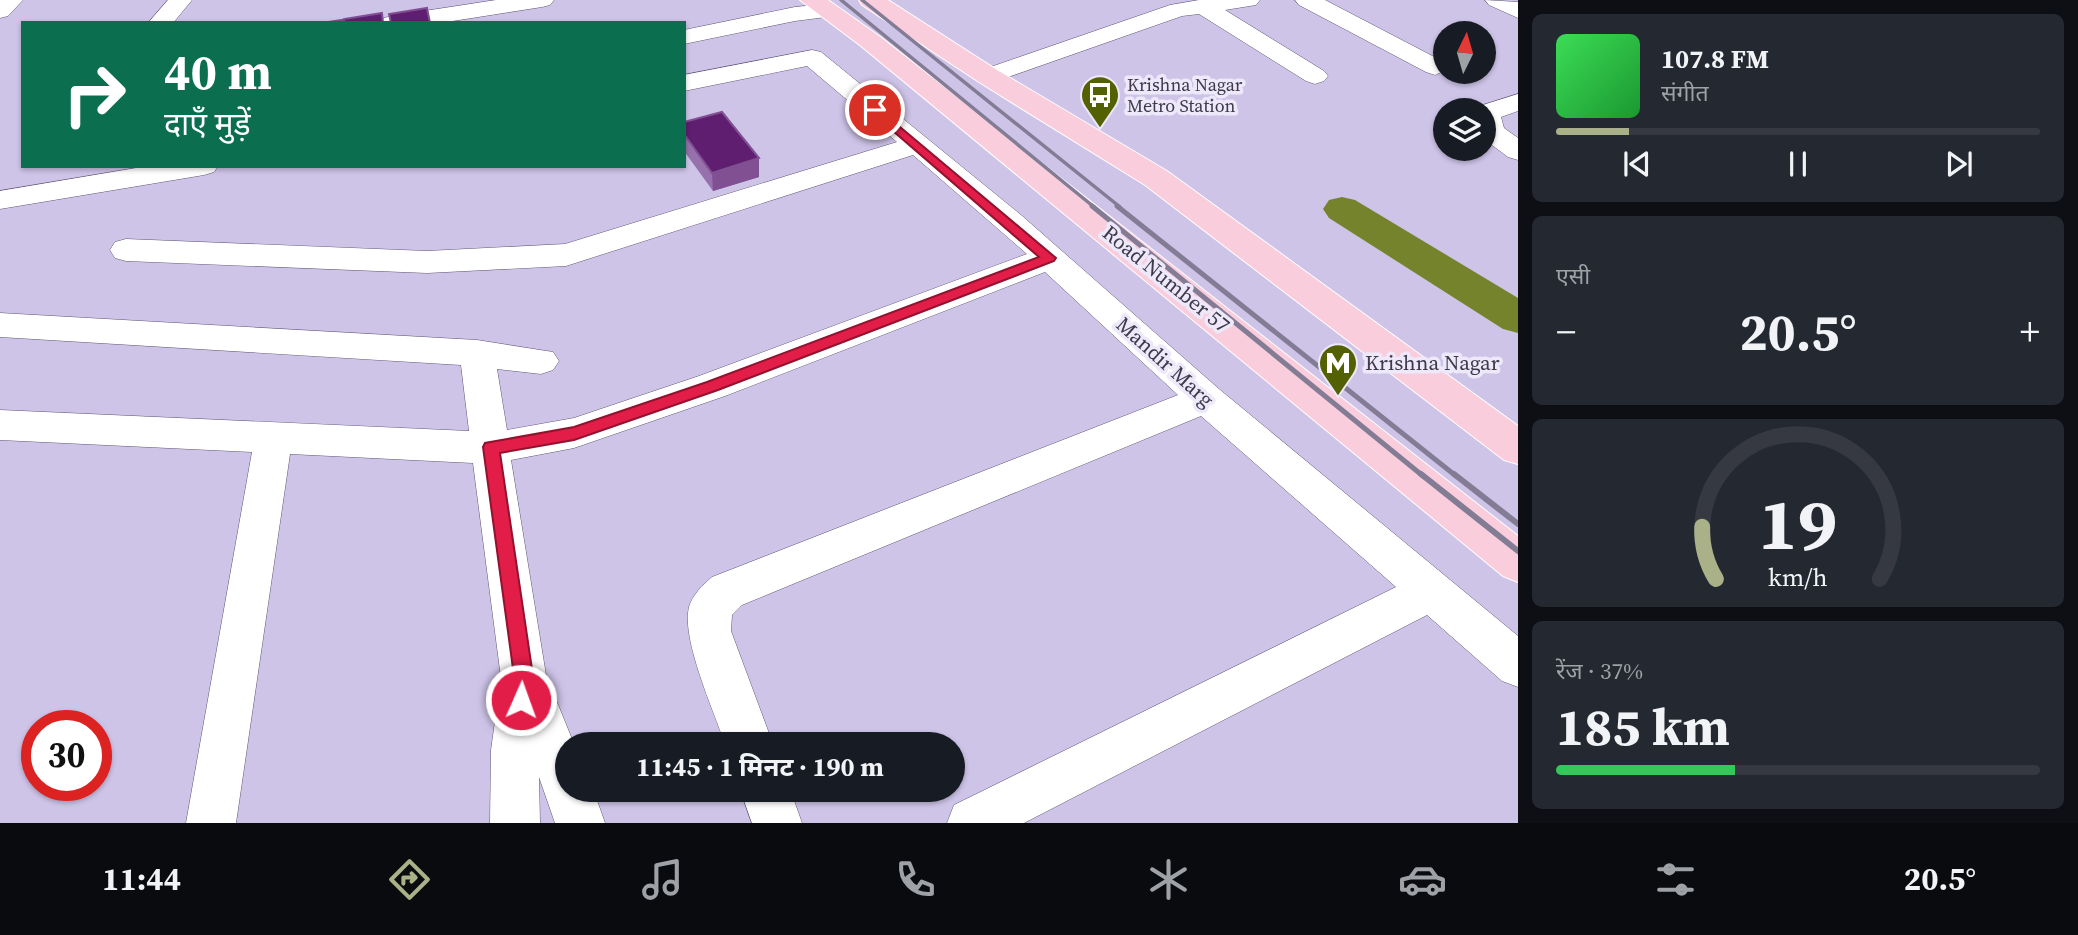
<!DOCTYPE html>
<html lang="hi">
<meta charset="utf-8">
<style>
:root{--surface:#171b24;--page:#242831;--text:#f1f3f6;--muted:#9ea1a6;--line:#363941;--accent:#aab188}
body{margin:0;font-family:"Source Serif 4","Noto Sans Devanagari",serif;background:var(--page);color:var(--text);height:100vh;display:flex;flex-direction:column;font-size:26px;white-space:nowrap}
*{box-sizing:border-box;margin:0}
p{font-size:23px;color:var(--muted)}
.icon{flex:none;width:38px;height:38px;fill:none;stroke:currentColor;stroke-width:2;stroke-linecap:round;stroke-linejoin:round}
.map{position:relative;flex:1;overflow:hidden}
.sheet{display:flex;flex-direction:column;gap:14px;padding:14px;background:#0d0f14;width:560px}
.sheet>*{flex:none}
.top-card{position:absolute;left:21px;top:21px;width:665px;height:147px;border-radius:0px;box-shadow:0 2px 5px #0004;background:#0b6e4f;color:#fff;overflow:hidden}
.needle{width:46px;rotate:5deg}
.controls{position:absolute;left:1433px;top:21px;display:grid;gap:14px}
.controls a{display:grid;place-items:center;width:63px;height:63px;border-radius:50%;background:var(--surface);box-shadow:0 2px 5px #0004;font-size:35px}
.speed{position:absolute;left:21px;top:710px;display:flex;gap:14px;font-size:35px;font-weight:700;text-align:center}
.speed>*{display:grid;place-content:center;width:91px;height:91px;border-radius:50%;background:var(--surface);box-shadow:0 2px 5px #0004;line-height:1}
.speed .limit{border:10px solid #d22;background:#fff;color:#111}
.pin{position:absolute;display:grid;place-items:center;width:60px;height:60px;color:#fff;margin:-30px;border:4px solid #fff;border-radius:50%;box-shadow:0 2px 7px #0007}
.me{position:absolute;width:77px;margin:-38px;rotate:2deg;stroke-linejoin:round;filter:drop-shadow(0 0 5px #0008)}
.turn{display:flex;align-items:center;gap:24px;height:147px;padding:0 28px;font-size:32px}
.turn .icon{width:91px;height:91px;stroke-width:2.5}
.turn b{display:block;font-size:49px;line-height:60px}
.big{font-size:52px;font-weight:700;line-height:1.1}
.sheet .tile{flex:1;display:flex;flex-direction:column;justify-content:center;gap:10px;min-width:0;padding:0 24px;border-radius:10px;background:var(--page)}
.sheet .dial{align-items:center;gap:0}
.dial svg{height:182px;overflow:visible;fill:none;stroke:var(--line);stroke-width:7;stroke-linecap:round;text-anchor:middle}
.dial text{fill:var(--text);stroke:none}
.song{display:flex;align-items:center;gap:21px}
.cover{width:84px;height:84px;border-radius:10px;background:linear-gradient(135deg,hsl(130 70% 55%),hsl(130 70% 35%))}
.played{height:7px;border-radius:4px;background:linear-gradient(90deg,var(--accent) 15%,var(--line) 15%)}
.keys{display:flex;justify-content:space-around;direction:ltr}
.heat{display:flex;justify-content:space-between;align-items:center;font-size:38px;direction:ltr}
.charge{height:10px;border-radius:5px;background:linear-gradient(90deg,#34c759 37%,var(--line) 0)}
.trip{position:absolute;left:555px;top:732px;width:410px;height:70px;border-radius:35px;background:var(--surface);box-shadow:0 2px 5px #0004;font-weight:700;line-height:70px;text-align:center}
.menu{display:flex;height:112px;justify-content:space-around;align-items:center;background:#090b0e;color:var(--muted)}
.menu .icon{width:49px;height:49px}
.menu .selected{color:var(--accent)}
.menu b{font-size:32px;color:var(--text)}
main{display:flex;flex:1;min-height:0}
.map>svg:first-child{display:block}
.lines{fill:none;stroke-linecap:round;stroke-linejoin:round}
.canal{fill:#75842c;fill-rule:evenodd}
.minor-casing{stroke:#605675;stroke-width:1}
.primary-casing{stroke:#fff;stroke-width:2}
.minor{fill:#fff;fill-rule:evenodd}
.primary{fill:#facddc;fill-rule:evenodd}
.rail-far2{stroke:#837c95;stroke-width:3.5}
.rail-far1{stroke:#837c95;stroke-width:5}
.rail{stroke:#837c95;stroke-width:6}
.wall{fill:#9671ac}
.shaded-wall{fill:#805093}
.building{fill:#5f1e6f;stroke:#805093;stroke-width:2}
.route{fill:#e11d48;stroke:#92132f;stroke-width:2}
.labels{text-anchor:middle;stroke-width:7;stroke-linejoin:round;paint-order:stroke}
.far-poi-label{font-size:18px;fill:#3e3a49;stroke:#ede8fa;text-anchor:start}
.street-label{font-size:21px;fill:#3e3a49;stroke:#ede8fa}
.poi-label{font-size:21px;fill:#3e3a49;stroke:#ede8fa;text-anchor:start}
</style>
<main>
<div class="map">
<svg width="1518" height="823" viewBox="0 0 1518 823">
<rect width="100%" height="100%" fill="#cec4e8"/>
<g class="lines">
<polygon class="canal" points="1342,197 1355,200 1518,298 1518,333 1503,329 1329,218 1323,209 1329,200"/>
<defs>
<g id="minor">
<polygon points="0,0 23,0 8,16 0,18"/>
<polygon points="168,0 192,0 173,23 148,23"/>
<polygon points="496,0 554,0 550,5 542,7 440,23 380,23 384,18 392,16"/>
<polygon points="1199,0 1260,0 1256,5 1225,10 1324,71 1328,76 1324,81 1315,84 1306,81 1199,14 1182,16 997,81 988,84 979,81 975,76 979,71 1170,5"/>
<polygon points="1295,0 1325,0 1444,62 1446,70 1435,75 1426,72 1299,5"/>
<polygon points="1485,0 1518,2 1518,18 1489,5"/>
<polygon points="826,4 834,6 838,11 834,16 795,21 684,44 684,30 795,7"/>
<path d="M812 50 821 52 1021 215 1219 389 1518 636V687L1502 681 1427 615 1024 823H947L954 805 1396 587 1201 416 742 605 732 615 731 631 773 744H725C714 711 681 639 689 607 693 594 702 586 712 577L1178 395 1045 272 725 396 574 448 511 460 546 675 574 744H567V789H593L605 823H555L539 777 540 823H490L491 750 501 678 473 463 290 454 236 823H186L252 452 0 440V410L469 431 461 365 0 337V313L477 340 553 352 559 361 553 370 541 374 497 369 507 430 574 418 699 376 1027 254 913 155 566 266 427 273 126 261 115 258 110 250 115 242 126 239 427 251 565 244 897 142 807 66 684 91V75Z"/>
<polygon points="1518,94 1518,111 1501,117 1504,128 1518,138 1518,160 1508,157 1484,139 1484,110 1479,110 1483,105"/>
<polygon points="148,166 218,166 214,172 204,175 0,209 0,191"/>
<polygon points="740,789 790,789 802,823 752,823"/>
</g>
<g id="primary">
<polygon points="800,0 828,0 879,36 1518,536 1518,582 1503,576 861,46"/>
<polygon points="859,0 888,0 997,70 1167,171 1518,426 1518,464 1504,460 1145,185 979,82 862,5"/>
</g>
</defs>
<use href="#minor" class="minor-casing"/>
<use href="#primary" class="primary-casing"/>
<use href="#minor" class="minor"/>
<use href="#primary" class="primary"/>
<g class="rail-far2">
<polyline points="841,0 1094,207"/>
<polyline points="862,0 1120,207"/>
</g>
<g class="rail-far1">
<polyline points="1092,206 1423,476"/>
<polyline points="1117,206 1456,476"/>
</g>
<g class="rail">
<polyline points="1421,474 1518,551"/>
<polyline points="1454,474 1518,524"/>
</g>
</g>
<polygon class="wall" points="684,122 759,177 713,191 684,151"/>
<polygon class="shaded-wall" points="759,158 759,177 713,191 712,173"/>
<g class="building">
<polygon points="427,8 430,23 391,23 389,14"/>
<polygon points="382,13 383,23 344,23 344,19"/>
<polygon points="342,20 342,23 322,23"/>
<polygon points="722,112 759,158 712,173 684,134 684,122"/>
</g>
<polygon class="route" points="875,106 1056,258 1054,261 718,390 574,440 500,453 533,676 528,707 521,710 514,707 511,700 514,676 483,447 485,443 574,427 707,382 1039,257 871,112 871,107"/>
<defs>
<symbol id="bus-pin" viewBox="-11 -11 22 30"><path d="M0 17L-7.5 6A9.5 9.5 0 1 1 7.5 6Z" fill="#546102" stroke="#ede8fa"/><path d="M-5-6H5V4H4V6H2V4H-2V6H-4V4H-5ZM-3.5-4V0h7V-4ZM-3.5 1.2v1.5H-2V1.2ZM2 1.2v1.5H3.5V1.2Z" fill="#fff"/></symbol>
<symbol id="metro-pin" viewBox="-11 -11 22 30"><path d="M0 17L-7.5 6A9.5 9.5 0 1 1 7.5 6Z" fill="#546102" stroke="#ede8fa"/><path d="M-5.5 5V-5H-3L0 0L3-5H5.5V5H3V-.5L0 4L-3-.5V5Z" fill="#fff"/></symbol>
</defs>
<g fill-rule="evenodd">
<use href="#bus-pin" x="1078" y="73" width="44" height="60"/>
<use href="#metro-pin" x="1316" y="341" width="44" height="60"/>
</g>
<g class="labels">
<g class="far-poi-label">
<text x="1127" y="91">Krishna Nagar<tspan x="1127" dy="21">Metro Station</tspan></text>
</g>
<g class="street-label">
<text transform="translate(1166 279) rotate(39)" y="7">Road Number 57</text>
<text transform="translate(1165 362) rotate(42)" y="7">Mandir Marg</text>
</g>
<g class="poi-label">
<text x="1365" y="370">Krishna Nagar</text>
</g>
</g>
</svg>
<div class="controls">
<a><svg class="needle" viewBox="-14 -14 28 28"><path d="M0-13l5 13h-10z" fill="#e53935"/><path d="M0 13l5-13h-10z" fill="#9ea1a6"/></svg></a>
<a><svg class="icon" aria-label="layers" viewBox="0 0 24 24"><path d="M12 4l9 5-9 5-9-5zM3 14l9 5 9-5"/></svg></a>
</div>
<div class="speed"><div class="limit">30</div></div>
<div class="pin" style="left:875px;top:110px;background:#d93025"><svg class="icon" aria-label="arrive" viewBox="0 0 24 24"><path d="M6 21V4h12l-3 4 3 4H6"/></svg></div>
<svg class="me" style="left:521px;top:700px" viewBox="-20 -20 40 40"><circle r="17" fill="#e11d48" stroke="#fff" stroke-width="3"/><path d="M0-11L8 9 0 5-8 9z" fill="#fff"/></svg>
<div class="trip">11:45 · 1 मिनट · 190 m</div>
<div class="top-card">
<div class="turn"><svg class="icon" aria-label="right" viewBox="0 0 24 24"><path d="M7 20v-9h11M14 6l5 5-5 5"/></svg><div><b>40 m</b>दाएँ मुड़ें</div></div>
</div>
</div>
<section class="sheet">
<div class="tile">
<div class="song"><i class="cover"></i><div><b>107.8 FM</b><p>संगीत</p></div></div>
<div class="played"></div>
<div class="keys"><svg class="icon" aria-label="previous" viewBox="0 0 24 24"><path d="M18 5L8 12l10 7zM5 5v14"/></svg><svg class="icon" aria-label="pause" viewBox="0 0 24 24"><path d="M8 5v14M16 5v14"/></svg><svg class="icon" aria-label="next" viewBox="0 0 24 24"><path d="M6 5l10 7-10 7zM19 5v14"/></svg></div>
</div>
<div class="tile"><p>एसी</p>
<div class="heat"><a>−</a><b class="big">20.5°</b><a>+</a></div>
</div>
<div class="tile dial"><svg viewBox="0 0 100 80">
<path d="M14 69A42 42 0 1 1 86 69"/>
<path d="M14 69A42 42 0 0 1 8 46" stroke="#aab188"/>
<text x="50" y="56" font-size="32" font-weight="700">19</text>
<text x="50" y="72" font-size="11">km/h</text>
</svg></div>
<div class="tile"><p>रेंज · 37%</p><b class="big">185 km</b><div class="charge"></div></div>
</section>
</main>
<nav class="menu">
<b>11:44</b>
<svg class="icon selected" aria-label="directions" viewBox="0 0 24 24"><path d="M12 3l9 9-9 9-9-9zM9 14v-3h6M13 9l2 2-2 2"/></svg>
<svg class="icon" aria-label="music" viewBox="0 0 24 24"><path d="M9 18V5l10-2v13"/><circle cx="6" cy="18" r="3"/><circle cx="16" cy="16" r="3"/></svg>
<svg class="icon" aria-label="phone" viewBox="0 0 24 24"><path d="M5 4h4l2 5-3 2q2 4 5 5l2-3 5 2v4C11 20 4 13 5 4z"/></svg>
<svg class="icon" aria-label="climate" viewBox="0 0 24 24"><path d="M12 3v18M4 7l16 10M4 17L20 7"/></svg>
<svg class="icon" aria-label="car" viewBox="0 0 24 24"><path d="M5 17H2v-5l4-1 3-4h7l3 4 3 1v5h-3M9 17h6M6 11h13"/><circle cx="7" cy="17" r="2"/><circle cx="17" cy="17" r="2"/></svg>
<svg class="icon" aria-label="filters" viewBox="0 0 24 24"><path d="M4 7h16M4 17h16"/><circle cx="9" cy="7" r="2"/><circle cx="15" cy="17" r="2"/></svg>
<b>20.5°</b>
</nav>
